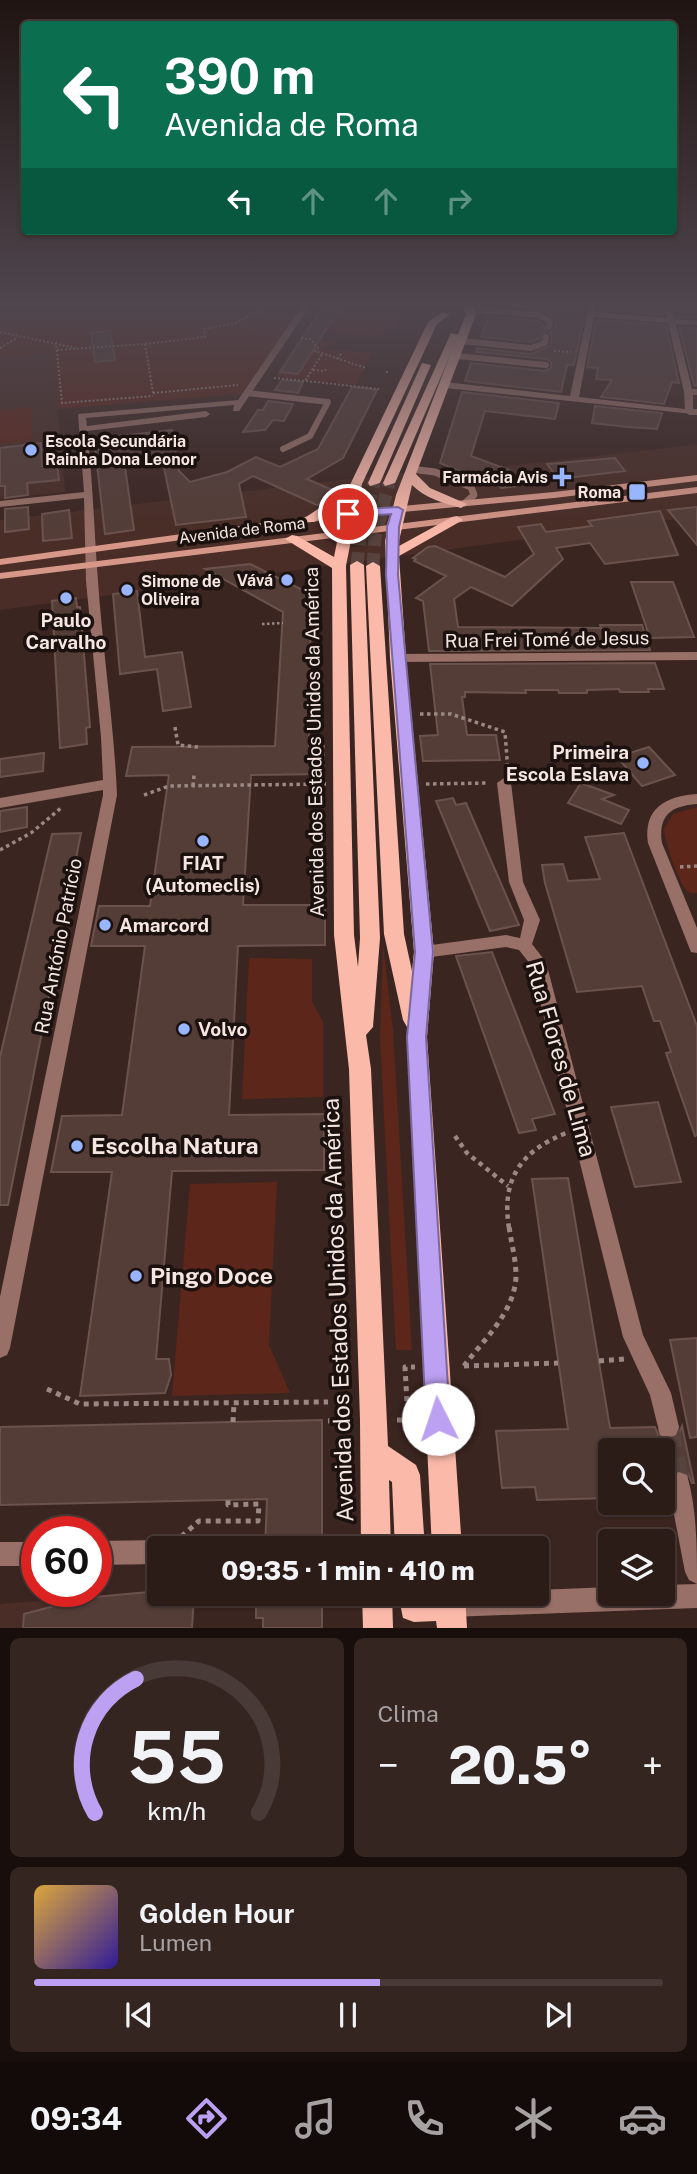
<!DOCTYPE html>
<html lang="pt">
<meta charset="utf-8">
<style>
:root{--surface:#2c1c18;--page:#342521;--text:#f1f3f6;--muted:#a6a1a2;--line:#483a37;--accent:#bca0f2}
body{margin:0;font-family:"Public Sans",sans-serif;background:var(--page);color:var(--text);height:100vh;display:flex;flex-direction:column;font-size:26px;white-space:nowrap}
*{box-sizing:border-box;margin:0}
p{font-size:23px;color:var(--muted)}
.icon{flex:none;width:38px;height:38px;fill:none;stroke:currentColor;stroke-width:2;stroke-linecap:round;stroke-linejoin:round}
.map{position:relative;height:1628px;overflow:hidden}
.panel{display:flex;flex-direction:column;gap:10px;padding:10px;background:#180f0d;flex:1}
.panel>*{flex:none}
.hud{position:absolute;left:21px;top:21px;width:656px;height:214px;border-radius:7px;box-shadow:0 2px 5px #0004,0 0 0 2px var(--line);background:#0b6e4f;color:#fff;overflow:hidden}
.fabs{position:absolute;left:598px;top:1438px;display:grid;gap:14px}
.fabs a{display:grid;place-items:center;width:77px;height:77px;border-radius:7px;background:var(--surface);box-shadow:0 2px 5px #0004,0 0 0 2px var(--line);font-size:35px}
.speed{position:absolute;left:21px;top:1516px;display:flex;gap:14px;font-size:35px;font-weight:700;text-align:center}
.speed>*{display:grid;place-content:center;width:91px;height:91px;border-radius:50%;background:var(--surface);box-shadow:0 2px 5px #0004,0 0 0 2px var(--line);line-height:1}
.speed .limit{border:10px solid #d22;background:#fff;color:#111}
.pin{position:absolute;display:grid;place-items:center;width:60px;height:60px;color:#fff;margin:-30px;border:4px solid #fff;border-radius:50%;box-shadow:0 2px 7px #0007}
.me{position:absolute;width:77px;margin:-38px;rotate:356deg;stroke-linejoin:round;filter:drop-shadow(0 0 5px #0008)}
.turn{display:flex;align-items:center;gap:24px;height:147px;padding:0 28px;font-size:32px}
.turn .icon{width:91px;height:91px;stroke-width:2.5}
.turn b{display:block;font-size:49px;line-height:60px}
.lanes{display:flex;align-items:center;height:66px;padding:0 28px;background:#0003;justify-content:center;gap:35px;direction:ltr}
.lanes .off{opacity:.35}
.big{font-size:52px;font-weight:800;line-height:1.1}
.panel .widget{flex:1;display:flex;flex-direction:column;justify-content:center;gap:10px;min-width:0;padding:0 24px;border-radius:10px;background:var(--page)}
.panel .dial{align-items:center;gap:0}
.dial svg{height:182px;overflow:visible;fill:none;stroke:var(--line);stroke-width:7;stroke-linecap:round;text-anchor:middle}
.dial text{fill:var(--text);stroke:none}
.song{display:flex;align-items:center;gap:21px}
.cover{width:84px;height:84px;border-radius:10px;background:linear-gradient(135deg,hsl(40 70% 55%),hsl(250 70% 35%))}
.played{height:7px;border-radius:4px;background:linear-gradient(90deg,var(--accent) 55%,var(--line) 55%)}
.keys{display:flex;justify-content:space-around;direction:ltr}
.heat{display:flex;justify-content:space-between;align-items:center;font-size:38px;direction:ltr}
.panel .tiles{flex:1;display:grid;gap:10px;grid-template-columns:1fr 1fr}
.widget:last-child{grid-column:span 2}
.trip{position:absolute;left:147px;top:1536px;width:402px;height:70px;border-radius:7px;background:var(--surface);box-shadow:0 2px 5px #0004,0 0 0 2px var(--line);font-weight:800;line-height:70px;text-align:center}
.dock{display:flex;height:112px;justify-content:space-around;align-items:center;background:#120b0a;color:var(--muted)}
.dock .icon{width:49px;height:49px}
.dock .current{color:var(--accent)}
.dock b{font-size:32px;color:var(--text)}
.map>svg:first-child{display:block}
.built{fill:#492d26}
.green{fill:#5c261a}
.building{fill:#543d37;stroke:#6b524d;stroke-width:2}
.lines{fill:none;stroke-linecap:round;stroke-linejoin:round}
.street-tunnel{stroke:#57423d;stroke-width:22;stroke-dasharray:22 10;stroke-linecap:butt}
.primary-tunnel{stroke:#57423d;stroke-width:13;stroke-dasharray:13 7;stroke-linecap:butt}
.path-far4{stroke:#9b8884;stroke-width:2;stroke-dasharray:2 2;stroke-linecap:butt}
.path-far3{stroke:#9b8884;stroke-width:2.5;stroke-dasharray:2.5 2.5;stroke-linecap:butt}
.path-far2{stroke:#9b8884;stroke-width:3.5;stroke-dasharray:3.5 3.5;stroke-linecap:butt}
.path-far1{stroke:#9b8884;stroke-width:4.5;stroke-dasharray:4.5 4.5;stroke-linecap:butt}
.path{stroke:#9b8884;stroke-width:5;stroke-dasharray:5 5;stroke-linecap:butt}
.lane-far1{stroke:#987067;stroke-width:6}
.lane{stroke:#987067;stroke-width:7}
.street{fill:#987067;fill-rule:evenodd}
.secondary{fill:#d69688;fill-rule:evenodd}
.primary{fill:#fbb9aa;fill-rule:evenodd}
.route{fill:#bca0f2;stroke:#7a689d;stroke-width:2}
.poi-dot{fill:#99b5fd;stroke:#1b110f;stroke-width:2.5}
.labels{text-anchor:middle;stroke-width:7;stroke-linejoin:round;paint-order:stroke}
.far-poi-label{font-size:16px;font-weight:bold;fill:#f5e6e2;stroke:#1b110f;text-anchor:end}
.far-street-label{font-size:16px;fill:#f5e6e2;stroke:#1b110f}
.poi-label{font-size:19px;font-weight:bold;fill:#f5e6e2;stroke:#1b110f}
.street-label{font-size:19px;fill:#f5e6e2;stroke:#1b110f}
.near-street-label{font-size:23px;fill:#f5e6e2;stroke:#1b110f}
.near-poi-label{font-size:23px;font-weight:bold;fill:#f5e6e2;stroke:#1b110f;text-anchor:start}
</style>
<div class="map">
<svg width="697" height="1628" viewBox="0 0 697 1628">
<rect width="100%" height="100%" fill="#3b2520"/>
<g class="built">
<polygon points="53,352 65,492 0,499 0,357"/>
<polygon points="697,445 697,516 0,610 0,520 419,471 497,467"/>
<polygon points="159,1591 159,1594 194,1594 192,1628 0,1628 0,1604"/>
</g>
<g class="green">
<polygon points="0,306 304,306 241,394 58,409 53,353 0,357"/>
<polygon points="341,306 425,306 405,309 395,328 379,337 316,331 311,339 338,342 320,349 372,353 355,385 276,377 280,372 298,374 314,348 297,346 311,324 328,326"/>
<polygon points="31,407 32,440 0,444 0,410"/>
<path d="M697 807V893C692 893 690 894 686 890 678 881 665 841 664 829L673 814Z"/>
<polygon points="383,943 393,1031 412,1350 396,1350 380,1037"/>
<polygon points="249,958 312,959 312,1001 323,1022 323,1097 242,1099"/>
<polygon points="277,1182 269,1345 290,1393 172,1396 190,1184"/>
</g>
<g class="building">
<polygon points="323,306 341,306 298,374 280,372"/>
<polygon points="502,306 586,309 574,365 567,365 561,392 465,381 471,363 545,371 551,368 551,362 547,359 476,352 477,348 531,354 550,346 552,337 549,333 554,330 556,323 553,317 540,309"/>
<polygon points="598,306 662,306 664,315 599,310"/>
<polygon points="675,306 697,306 697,318 677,317"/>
<polygon points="489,316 538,321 544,325 546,331 540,339 530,342 481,337"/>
<polygon points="596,320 666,325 679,383 672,382 664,404 601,397 612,380 596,379 598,368 587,367"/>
<polygon points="679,327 697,328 697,386 694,385"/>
<polygon points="110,331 115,360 95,362 91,333"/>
<polygon points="282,380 303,382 298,393 275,390"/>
<polygon points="352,387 377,390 343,458 307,479 337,492 317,505 253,476 239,484 246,517 176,525 163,463 123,453 134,530 105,534 94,439 172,430 179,471 190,482 227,472 256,457 280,467 318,449"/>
<polygon points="462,392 559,403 555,419 485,411 471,456 509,470 518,486 501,488 494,480 490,484 440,463"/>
<polygon points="268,401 293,404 284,421 273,420 265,430 243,432 258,410 263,410"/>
<polygon points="595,406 662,413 657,429 628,427 592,423"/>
<polygon points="41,443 42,466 57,464 59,480 27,483 28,495 5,498 5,486 0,486 0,448"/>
<polygon points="615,458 625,471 558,479 547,464"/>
<polygon points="28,507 29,529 5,532 5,509"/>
<polygon points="697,507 697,545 668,510"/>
<polygon points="69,510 72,538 43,541 42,514"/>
<polygon points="660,511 678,555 605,564 590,543 556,548 563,559 512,606 471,587 454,599 458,627 601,628 600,625 642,625 650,650 429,651 423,601 416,598 446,576 414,561 416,559 413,558 428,547 435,546 505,577 534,554 518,527 541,524 546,532 592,526 588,521"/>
<polygon points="250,564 311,594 309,746 324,746 324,774 251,775 243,905 325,905 325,945 238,946 229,1115 324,1114 324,1170 172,1171 156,1359 169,1359 171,1375 165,1393 80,1396 112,1172 51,1172 62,1116 122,1115 145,946 91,946 99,906 150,906 169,775 126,776 132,747 275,746 283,612 205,569"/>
<polygon points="631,582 673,582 694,637 650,638"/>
<polygon points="137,591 145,657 182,652 191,707 163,711 157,669 120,674 113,594"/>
<polygon points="76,598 77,607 80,607 90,727 86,728 87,744 60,748 52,601"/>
<polygon points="655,663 664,689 648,689 649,692 620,692 619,689 587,690 587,693 559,693 558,690 525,690 526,693 465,692 465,697 462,697 467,735 496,735 500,760 423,761 420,736 438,735 430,664"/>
<polygon points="649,747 675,775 642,786 617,757"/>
<polygon points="44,753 43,771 0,777 0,759"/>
<polygon points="581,783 614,795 602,799 629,810 621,824 568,803"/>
<polygon points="453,798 456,805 466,803 519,925 490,931 436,801"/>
<polygon points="27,807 27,827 0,832 0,811"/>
<polygon points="81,833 8,1205 0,1205 0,1057 52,834"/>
<polygon points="624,833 697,1026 697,1135 695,1136 666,1053 671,1052 660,1021 654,1021 642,986 577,992 545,883 542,865 563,864 568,881 600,879 585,837"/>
<polygon points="492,952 555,1114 532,1119 536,1130 519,1133 456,956"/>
<polygon points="658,1102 681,1182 635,1187 611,1107"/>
<polygon points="568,1178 610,1428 655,1427 659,1437 669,1440 678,1436 682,1426 694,1483 692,1483 688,1473 678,1470 670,1473 663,1484 663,1451 611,1451 611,1498 537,1500 535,1487 502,1488 496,1431 568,1429 532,1179"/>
<polygon points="697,1338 697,1437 690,1438 670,1340"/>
<polygon points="322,1420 322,1549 265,1549 267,1499 0,1505 0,1427"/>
<polygon points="159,1591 159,1594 194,1594 192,1628 23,1628 24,1614 84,1598"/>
<polygon points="256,1594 322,1594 322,1628 263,1628 263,1618 256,1618"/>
</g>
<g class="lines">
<polyline class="street-tunnel" points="668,1427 679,1483"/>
<g class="primary-tunnel">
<polyline points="357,565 360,537 374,483"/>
<polyline points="373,566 375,537 389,483"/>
</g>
<g class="path-far4">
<polyline points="0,332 76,348"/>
<polyline points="301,338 310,339 318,348 315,351 366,368"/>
<polyline points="56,342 62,403 153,396"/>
<polyline points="145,344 205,337 204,329 236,323 269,306"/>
<polyline points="0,348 17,338"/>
<polyline points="57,350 145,344 153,393"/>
<polyline points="554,351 571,352"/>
<polyline points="338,359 342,352"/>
<polyline points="313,370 324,371 328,368"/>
<polyline points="386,372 390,372"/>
<polyline points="274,378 305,381 322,354"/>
<polyline points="306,381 379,389"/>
<polyline points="153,393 238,385"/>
</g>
<g class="path-far3">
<polyline points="309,623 318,623"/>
<polyline points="262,624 283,623"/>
</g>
<g class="path-far2">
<polyline points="420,714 451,714 505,732 508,772"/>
<polyline points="175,727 178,745 198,747"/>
<polyline points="426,784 488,783"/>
<polyline points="193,786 194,775"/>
<polyline points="144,795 169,786 326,784"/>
<polyline points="0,850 31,833 61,808"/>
<polyline points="680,867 697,866"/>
</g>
<g class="path-far1">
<polyline points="455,1136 467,1153 508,1186"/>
<path d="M509 1228C501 1179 521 1151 566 1133"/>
</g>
<g class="path">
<polyline points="599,1361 625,1359"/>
<path d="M464 1366C484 1339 515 1312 516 1276 516 1259 511 1242 509 1226"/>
<polyline points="464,1366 558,1363"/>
<polyline points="47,1389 80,1404 328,1402"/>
<polyline points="397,1420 408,1420 405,1367 415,1367"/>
<polyline points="328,1421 350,1420"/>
<polyline points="233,1422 234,1403"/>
<polyline points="174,1543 199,1521 258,1521 259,1504 228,1505 228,1500"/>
</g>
<g class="lane-far1">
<polyline points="469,309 540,315 550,322 549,327"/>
<polyline points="462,341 531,348 545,343 546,337"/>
<polyline points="457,356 546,365"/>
<polyline points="247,393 328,402 310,436 283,449"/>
<polyline points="690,412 697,412"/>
</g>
<polyline class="lane" points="411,469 435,472 471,487 474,495 465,503"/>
<g class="street">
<path d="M302 306H310L239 411H233L234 405 86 418 87 426 206 411 210 414 206 417 87 431C93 481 94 531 98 581 103 653 114 724 117 795L10 1348 7 1355 0 1358V1297L103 795V790L0 808V798L103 780 101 737 86 581 84 498 0 507V501L84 492 78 414 238 400Z"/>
<path d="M589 306H595V312L667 318 664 306H672L675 319 697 321V325L676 324 692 389H697V395H693V414L445 388 441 385 445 382 570 396ZM594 317 668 323 684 392 685 409 579 397Z"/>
<polygon points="697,652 697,660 398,662 392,658 398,654"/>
<polygon points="504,778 511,783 523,882 540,920 532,944 546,962 643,1335 671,1393 679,1427 676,1435 668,1438 660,1435 650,1395 623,1337 531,965 519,950 506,947 424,958 418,957 416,952 418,947 424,946 506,935 520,938 524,920 509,882 497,783"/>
<path d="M697 794V804C671 806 658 815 662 843L697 928V953L691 952 689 947 648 843C643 808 666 796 697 794Z"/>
<path d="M679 1472 687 1475C697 1509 697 1548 697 1584L689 1580 685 1572 668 1483 671 1475Z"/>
<polygon points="159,1540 167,1544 169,1549 159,1549 159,1564 96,1565 96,1541"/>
<rect x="0" y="1542" width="37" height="24"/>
<polygon points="697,1584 697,1608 450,1617 441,1614 438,1605 441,1596 447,1594 537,1594 537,1590 611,1587 611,1594 663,1594 663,1585"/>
</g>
<g class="secondary">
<polygon points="697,475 697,481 554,498 348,517 0,565 0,559 348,511 554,492"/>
<polygon points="697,487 697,493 0,579 0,573"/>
</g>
<g class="primary">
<path d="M463 306H473L476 314 416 474 430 488 467 504 461 508C443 503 425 498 412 485L399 541V546L452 517 457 516 463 520 399 556 406 658 434 952 427 1037 462 1549H432L407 1027 403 1020 384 934 366 566 373 562 380 566 404 934 412 971 414 952 390 658 385 541 396 495 466 314Z"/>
<polygon points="442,312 450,314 437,324 362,484 346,566 354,935 358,967 360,938 350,565 357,561 364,565 380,938 373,1027 366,1035 371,1069 388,1446 416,1465 420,1475 425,1549 395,1549 392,1482 389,1480 391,1549 361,1549 360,1420 349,1069 334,935 332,568 285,539 292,535 297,536 334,557 345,502 314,522 304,522 303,519 348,489 428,322"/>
<polygon points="451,333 459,335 395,483 385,486 383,483"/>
<polygon points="422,363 431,365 380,483 370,486 368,483"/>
<polygon points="362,1594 392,1594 393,1628 363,1628"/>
<polygon points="398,1594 465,1594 467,1628 437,1628 436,1621 414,1622 403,1618"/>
</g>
</g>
<linearGradient id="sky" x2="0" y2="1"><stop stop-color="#201412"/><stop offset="0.57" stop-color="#4f464e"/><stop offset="1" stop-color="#4f464e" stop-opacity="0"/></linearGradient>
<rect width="697" height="534" fill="url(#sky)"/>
<polygon class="route" points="398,507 403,510 399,527 398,575 433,952 426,1037 450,1419 447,1428 438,1431 429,1428 426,1419 407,1037 415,952 386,575 387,527 391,514 348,517 342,514 348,510"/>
<g class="poi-dot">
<circle cx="31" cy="450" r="7"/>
<path d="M558.5 466.5h7v7h7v7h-7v7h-7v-7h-7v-7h7z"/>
<rect x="628" y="483" width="18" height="18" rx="3.5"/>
<circle cx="287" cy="580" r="7"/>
<circle cx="127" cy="590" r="7"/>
<circle cx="66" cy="598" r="7"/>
<circle cx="643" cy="763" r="7"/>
<circle cx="203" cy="841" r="7"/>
<circle cx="105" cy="925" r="7"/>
<circle cx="184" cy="1029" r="7"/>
<circle cx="77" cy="1146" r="7"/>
<circle cx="136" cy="1276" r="7"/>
</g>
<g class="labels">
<g class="far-poi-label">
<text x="45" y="447" text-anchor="start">Escola Secundária<tspan x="45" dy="18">Rainha Dona Leonor</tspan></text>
<text x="548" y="483">Farmácia Avis</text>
<text x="621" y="498">Roma</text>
<text x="273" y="586">Vává</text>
<text x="141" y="587" text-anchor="start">Simone de<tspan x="141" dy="18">Oliveira</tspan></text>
</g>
<g class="far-street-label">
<text transform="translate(242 530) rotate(-7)" y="6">Avenida de Roma</text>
</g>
<g class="poi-label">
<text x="66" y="627">Paulo<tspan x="66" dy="22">Carvalho</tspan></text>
<text x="629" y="759" text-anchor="end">Primeira<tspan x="629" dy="22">Escola Eslava</tspan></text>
<text x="203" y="870">FIAT<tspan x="203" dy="22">(Automeclis)</tspan></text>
<text x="119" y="932" text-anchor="start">Amarcord</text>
<text x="198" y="1036" text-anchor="start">Volvo</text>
</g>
<g class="street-label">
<text transform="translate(547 639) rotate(-1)" y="7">Rua Frei Tomé de Jesus</text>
<text transform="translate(314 742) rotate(-91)" y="7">Avenida dos Estados Unidos da América</text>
<text transform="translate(58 946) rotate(-79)" y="7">Rua António Patrício</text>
</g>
<g class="near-street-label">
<text transform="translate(561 1059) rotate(74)" y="8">Rua Flores de Lima</text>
<text transform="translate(338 1310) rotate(-92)" y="8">Avenida dos Estados Unidos da América</text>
</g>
<g class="near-poi-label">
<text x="91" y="1154">Escolha Natura</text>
<text x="150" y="1284">Pingo Doce</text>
</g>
</g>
</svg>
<div class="fabs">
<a><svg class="icon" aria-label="search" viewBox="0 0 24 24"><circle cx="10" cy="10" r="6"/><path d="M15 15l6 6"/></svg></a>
<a><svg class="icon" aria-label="layers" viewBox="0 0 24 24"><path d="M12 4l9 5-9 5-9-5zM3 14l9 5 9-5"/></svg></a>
</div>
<div class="speed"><div class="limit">60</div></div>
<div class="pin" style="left:348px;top:514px;background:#d93025"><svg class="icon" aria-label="arrive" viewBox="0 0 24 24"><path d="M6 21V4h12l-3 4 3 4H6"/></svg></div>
<svg class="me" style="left:438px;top:1419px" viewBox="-20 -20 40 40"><circle r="19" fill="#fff"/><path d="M0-13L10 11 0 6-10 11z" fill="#bca0f2"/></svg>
<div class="trip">09:35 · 1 min · 410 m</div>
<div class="hud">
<div class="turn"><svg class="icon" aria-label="left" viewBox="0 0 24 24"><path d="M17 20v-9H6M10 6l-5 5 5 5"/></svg><div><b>390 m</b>Avenida de Roma</div></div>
<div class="lanes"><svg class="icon" aria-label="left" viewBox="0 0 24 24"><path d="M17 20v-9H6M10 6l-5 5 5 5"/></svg><svg class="icon off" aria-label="ahead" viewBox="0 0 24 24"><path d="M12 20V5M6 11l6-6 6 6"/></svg><svg class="icon off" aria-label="ahead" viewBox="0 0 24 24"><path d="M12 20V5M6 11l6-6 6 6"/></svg><svg class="icon off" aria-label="right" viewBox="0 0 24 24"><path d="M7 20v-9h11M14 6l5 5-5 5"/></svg></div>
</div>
</div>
<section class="panel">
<div class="tiles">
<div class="widget dial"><svg viewBox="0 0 100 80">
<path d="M14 69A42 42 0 1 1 86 69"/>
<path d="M14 69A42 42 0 0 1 32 10" stroke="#bca0f2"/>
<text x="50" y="56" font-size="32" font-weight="700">55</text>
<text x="50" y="72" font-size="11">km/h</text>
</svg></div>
<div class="widget"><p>Clima</p>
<div class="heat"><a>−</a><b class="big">20.5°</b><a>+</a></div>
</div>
<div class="widget">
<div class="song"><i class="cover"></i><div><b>Golden Hour</b><p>Lumen</p></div></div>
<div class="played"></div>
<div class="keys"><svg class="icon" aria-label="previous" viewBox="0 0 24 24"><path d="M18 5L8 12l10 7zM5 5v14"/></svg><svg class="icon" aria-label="pause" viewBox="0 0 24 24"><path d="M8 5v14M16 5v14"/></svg><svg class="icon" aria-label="next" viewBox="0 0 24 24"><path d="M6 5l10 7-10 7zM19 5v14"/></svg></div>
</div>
</div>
</section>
<nav class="dock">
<b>09:34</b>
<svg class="icon current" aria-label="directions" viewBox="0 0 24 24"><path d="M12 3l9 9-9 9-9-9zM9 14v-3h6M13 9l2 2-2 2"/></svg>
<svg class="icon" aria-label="music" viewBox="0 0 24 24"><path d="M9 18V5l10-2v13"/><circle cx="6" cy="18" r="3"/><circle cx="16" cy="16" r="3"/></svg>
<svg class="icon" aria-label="phone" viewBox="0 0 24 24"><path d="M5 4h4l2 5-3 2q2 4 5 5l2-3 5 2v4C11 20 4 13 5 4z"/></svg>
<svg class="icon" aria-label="climate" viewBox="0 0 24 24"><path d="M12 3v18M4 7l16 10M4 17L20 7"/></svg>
<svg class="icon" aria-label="car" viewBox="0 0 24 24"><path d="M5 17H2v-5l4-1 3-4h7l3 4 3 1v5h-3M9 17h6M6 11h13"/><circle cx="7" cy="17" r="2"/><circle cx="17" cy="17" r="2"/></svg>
</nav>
